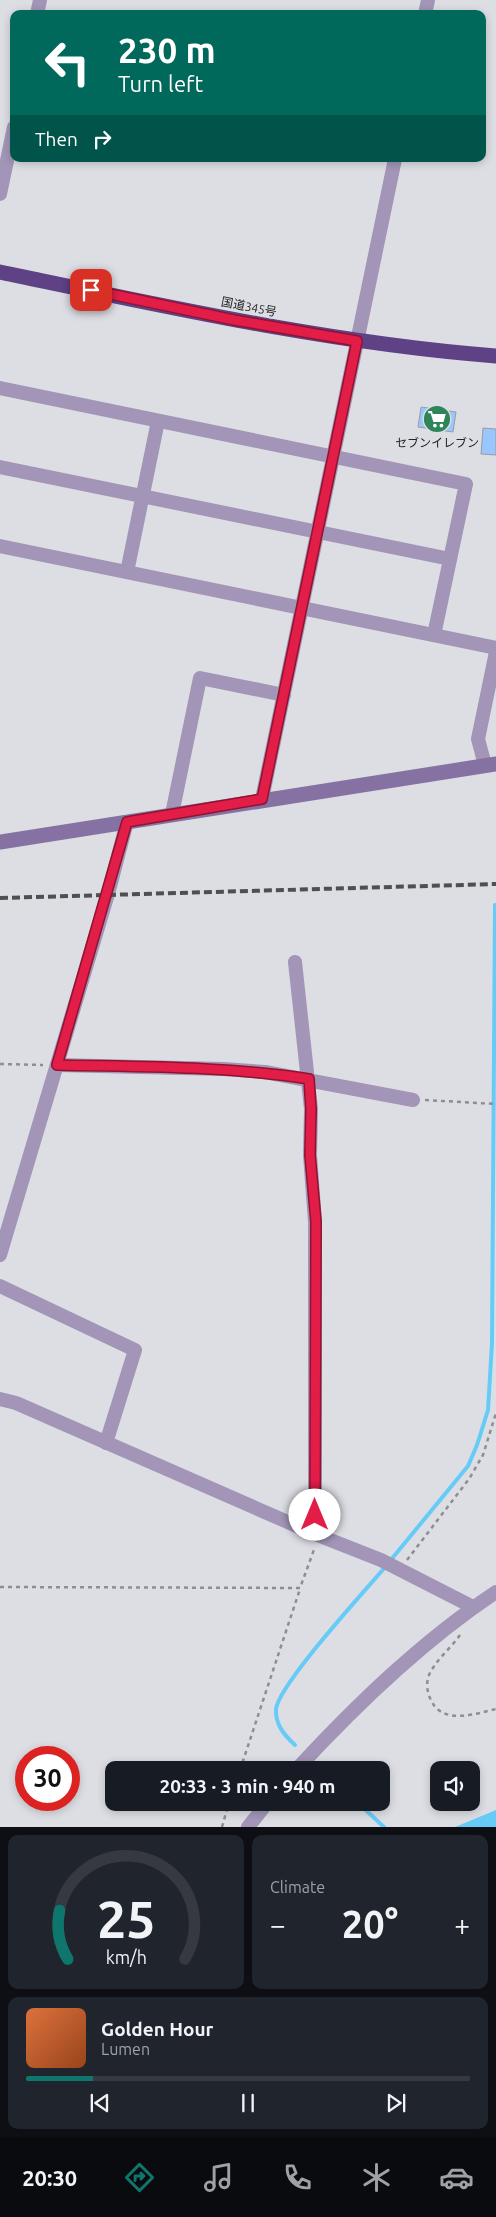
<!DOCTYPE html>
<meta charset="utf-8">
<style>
:root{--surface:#171b24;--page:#20242c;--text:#f1f3f6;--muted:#9ea1a6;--line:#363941;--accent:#0f766e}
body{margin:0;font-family:Ubuntu,"Noto Sans JP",sans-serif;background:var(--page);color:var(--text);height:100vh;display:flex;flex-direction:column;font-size:19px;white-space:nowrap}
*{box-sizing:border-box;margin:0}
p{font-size:16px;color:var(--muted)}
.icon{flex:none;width:28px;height:28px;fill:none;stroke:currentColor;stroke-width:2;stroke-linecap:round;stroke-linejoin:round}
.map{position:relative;height:1827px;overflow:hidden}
.details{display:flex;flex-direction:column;gap:8px;padding:8px;background:#0d0f14;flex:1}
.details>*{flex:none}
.hud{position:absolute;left:10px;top:10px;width:476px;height:152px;border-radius:10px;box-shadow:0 2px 8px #0003;background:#00695c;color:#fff;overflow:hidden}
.buttons{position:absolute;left:430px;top:1761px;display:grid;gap:10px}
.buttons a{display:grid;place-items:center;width:50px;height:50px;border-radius:10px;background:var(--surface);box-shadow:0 2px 8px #0003;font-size:25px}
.speed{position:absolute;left:15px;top:1746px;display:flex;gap:10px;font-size:25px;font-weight:700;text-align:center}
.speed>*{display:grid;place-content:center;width:65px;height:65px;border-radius:50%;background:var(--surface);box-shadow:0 2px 8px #0003;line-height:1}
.speed .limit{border:8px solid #d22;background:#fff;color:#111}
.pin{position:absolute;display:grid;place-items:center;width:42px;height:42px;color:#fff;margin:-21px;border-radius:10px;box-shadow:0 2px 8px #0006}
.me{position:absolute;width:55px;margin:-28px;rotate:0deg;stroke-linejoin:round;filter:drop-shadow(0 0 4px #0008)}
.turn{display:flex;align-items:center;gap:18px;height:105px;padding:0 25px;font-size:22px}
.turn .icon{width:65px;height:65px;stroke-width:2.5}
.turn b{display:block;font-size:35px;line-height:42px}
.then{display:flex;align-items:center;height:48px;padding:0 25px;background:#0003;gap:10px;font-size:19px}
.big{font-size:38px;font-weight:700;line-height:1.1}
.details .card{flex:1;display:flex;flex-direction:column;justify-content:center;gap:8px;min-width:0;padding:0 18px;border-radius:10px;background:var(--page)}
.details .dial{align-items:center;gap:0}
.dial svg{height:130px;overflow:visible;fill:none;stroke:var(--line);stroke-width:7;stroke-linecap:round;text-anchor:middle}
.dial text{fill:var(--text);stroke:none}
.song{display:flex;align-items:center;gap:15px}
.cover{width:60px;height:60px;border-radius:8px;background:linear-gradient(135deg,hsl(20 70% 55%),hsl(20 70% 35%))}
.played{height:5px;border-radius:2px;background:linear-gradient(90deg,var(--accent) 15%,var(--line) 15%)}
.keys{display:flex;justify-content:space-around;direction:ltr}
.heat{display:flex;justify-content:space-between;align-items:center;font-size:28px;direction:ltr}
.details .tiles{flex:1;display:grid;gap:8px;grid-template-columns:1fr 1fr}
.card:last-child{grid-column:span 2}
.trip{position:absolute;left:105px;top:1761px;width:285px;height:50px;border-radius:10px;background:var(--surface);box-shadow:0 2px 8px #0003;font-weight:700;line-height:50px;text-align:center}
.menu{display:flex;height:80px;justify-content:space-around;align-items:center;background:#090b0e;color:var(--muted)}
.menu .icon{width:35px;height:35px}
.menu .selected{color:var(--accent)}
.menu b{font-size:22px;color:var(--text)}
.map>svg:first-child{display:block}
.water{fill:#67cbf8}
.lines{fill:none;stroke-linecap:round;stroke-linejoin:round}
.stream{stroke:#67cbf8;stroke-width:4}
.building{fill:#99c6fc;stroke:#999da1}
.path{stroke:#8d8e92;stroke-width:2.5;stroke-dasharray:4 4;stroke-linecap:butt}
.street{stroke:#a295b7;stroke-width:14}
.secondary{stroke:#8572a3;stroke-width:15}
.highway{stroke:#5f4186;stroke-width:15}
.rail{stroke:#4f4f52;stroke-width:4;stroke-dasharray:8 4;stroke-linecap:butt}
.route-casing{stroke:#92132f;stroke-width:12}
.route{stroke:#e11d48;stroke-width:9}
.labels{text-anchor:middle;stroke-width:4;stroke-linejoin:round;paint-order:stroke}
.street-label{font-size:12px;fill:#242426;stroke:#dddee4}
.poi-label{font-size:12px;fill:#242426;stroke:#dddee4}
</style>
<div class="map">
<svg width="496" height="1827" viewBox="0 0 496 1827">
<rect width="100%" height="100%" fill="#dddee4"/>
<polygon class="water" points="496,1810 496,1827 455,1827"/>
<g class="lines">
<g class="stream">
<polyline points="390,1561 468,1466 477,1445 488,1410 492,1343 495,905"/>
<path d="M295 1745C284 1735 275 1724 276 1709 279 1684 365 1591 386 1566"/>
<polyline points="357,1802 384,1827"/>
</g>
</g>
<g class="building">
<polygon points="421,407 456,412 453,432 418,427"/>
<polygon points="483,428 496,429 496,455 481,454"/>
</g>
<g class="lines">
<g class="path">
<polyline points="0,1064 43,1065"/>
<polyline points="425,1100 496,1104"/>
<polyline points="407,1560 469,1479 483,1455 496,1413"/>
<polyline points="0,1587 300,1588 315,1547"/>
<path d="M460 1635C451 1648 435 1661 429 1675 426 1683 427 1691 430 1698 441 1726 475 1714 496 1709"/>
<polyline points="240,1770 300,1589"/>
<polyline points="222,1827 229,1802"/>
</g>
<g class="street">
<polyline points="37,14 40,0"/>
<polyline points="425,14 428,0"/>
<polyline points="0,194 14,127"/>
<polyline points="0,388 466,484 434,635"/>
<polyline points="0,467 450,559"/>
<polyline points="0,546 496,648"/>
<polyline points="127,572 158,421"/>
<polyline points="485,765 478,739 496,652"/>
<polyline points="262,799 395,159"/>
<polyline points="172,814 200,678 284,695"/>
<polyline points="295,962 311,1109 310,1155 315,1222 315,1534"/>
<polyline points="57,1065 223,1069 265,1072 413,1100"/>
<polyline points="0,1255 108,894 127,822"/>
<polyline points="0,1286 135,1350 106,1443"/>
<polyline points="0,1399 16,1403 315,1534 381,1560 473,1607"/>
<path d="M296 1770C356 1705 422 1641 496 1592"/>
<polyline points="248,1827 268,1802"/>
</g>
<polyline class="secondary" points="0,842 496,764"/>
<path class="highway" d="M0 272C164 306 328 343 496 356"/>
<polyline class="rail" points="0,898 496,884"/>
</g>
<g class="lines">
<defs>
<path id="route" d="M91 290 234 320 357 341 262 799 127 822 57 1065C141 1067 225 1066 309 1079L311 1109 310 1155 316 1222 315 1515"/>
</defs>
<use href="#route" class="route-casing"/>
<use href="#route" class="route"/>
</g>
<defs>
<symbol id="supermarket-disc" viewBox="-11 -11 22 22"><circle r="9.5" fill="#2e8559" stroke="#dddee4"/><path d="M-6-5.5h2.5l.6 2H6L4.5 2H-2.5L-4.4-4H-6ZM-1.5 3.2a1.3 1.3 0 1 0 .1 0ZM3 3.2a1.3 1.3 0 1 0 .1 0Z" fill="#fff"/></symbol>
</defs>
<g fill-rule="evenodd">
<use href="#supermarket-disc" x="421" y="403" width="32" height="32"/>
</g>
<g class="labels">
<g class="street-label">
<text transform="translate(249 307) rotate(11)" y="4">国道345号</text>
</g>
<g class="poi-label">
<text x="437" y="447">セブンイレブン</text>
</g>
</g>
</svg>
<div class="buttons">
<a><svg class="icon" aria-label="sound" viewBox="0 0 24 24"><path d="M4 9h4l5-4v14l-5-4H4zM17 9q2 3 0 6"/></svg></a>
</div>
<div class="speed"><div class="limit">30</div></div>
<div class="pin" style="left:91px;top:290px;background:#d93025"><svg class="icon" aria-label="arrive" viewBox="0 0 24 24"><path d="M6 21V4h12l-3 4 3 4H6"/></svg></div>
<svg class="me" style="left:315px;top:1515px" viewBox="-20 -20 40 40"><circle r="19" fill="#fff"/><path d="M0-13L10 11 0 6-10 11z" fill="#e11d48"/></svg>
<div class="trip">20:33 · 3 min · 940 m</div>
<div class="hud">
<div class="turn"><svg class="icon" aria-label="left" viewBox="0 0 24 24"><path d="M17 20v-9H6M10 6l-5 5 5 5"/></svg><div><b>230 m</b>Turn left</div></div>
<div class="then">Then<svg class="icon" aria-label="right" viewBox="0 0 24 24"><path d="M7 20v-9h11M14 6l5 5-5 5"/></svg></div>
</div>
</div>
<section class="details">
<div class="tiles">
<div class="card dial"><svg viewBox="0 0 100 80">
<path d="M14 69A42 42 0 1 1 86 69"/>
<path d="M14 69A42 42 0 0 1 9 39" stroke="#0f766e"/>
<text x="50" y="56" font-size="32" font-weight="700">25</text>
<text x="50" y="72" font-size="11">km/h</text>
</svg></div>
<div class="card"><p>Climate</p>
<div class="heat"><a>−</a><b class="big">20°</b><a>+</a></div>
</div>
<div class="card">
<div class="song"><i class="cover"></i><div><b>Golden Hour</b><p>Lumen</p></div></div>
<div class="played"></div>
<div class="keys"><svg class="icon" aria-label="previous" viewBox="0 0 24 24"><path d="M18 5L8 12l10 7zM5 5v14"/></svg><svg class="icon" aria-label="pause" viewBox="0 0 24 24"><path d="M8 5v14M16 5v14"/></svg><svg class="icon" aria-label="next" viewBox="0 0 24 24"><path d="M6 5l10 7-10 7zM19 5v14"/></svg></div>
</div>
</div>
</section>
<nav class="menu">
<b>20:30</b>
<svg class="icon selected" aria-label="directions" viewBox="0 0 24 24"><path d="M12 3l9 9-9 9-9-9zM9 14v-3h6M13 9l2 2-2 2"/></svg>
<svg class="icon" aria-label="music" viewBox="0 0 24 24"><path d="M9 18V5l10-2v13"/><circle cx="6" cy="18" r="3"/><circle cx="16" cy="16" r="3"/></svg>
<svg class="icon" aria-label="phone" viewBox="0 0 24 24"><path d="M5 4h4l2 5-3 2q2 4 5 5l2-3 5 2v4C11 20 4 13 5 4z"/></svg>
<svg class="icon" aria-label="climate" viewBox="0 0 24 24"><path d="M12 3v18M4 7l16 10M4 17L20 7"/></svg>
<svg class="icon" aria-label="car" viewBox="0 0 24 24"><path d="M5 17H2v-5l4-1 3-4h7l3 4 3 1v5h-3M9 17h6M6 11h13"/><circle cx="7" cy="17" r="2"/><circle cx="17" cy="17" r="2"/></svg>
</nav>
